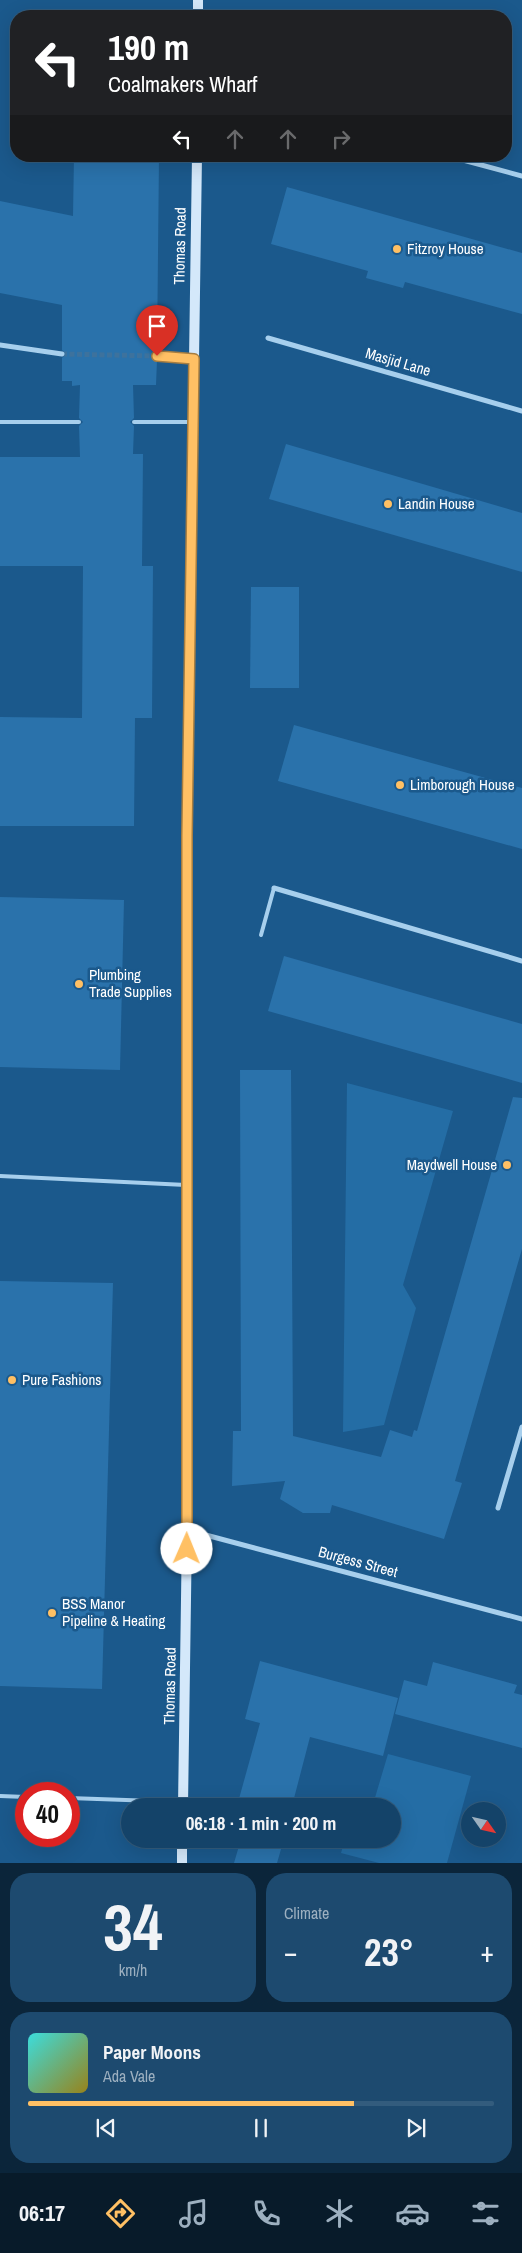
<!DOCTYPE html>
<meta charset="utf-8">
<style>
:root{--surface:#144369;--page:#1d4a6f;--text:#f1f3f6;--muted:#9db0c0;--line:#335c7d;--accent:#ffc064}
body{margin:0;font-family:"Archivo Narrow",sans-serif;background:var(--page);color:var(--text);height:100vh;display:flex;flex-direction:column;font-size:19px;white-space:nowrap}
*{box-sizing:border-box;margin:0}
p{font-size:16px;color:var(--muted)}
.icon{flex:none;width:28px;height:28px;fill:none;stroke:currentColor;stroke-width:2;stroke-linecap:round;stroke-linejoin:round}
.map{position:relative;height:1863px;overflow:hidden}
.sheet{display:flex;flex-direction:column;gap:10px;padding:10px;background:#0b253a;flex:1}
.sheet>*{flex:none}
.top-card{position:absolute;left:10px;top:10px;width:502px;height:152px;border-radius:20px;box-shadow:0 5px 20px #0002,0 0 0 1px var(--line);background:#202124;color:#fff;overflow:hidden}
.needle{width:32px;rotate:124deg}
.controls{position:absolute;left:461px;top:1802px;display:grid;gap:10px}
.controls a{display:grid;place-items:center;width:45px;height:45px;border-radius:50%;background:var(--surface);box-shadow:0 5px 20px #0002,0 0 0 1px var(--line);font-size:25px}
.speed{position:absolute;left:15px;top:1782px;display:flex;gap:10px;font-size:25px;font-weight:700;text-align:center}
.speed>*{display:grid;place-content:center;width:65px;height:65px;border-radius:50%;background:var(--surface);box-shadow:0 5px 20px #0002,0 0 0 1px var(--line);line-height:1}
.speed .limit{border:8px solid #d22;background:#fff;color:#111}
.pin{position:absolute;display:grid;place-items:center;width:42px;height:42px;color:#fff;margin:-51px -21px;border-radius:50% 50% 50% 0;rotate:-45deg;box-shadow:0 0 5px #0007}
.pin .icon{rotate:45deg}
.me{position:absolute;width:55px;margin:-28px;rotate:1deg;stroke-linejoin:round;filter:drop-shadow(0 0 4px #0008)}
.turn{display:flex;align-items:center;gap:18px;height:105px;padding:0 15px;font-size:22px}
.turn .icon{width:65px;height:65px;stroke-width:2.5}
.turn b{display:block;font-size:35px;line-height:42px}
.lanes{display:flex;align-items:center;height:48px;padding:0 15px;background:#0003;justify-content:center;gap:25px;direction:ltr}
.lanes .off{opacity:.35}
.big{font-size:38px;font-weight:700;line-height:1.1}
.sheet .widget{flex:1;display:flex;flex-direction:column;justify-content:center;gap:8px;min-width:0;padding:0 18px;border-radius:20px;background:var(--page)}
.sheet .dial{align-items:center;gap:0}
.dial b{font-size:65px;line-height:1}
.song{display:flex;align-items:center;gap:15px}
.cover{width:60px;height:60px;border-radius:8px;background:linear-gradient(135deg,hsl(180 70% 55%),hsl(50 70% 35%))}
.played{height:5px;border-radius:2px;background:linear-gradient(90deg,var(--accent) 70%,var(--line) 70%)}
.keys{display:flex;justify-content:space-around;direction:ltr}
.heat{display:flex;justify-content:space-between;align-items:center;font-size:28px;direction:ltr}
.sheet .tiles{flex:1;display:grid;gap:10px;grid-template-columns:1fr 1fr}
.widget:last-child{grid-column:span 2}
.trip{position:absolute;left:121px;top:1798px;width:280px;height:50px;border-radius:25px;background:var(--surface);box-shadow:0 5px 20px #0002,0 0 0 1px var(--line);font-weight:700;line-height:50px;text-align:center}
.menu{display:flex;height:80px;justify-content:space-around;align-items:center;background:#081b2a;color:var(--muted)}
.menu .icon{width:35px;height:35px}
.menu .selected{color:var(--accent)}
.menu b{font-size:22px;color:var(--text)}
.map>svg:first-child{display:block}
.green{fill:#246da5}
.building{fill:#2a72ab}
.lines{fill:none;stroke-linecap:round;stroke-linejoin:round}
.street-tunnel{stroke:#3d729d;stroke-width:5;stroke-dasharray:5 2.5;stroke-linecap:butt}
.lane{stroke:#a7cfed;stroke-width:4}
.street{stroke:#a7cfed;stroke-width:5}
.secondary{stroke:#d4e8fa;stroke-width:10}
.route-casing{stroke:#a67d41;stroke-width:12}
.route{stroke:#ffc064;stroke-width:9}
.poi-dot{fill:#ffc064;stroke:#1b598c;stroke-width:2}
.labels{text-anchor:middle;stroke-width:5;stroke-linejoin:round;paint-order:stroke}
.street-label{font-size:15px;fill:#fff;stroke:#1b598c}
.poi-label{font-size:15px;fill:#fff;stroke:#1b598c;text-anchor:start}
</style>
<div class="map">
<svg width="522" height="1863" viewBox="0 0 522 1863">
<rect width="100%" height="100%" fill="#1b598c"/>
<g class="green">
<polygon points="347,1083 453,1111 403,1285 416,1308 384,1425 343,1432"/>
<polygon points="388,1754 471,1776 447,1863 379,1863 341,1853 345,1839 392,1839 392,1806 354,1806 357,1797 374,1801"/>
</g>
<g class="building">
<polygon points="74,156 159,156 157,352 153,356 157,360 156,385 133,385 134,418 130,422 134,426 133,454 143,454 142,566 153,566 152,718 135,718 134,826 0,826 0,717 82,718 83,566 0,566 0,457 80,457 79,426 83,422 79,418 80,385 72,386 72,381 62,381 62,358 66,354 62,350 62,305 0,293 0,201 73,216"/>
<polygon points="287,187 522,253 522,314 405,282 403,288 366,278 368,271 271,244"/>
<polygon points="286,444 522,513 522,572 269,499"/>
<polygon points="251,587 299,587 299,688 250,688"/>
<polygon points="294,725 522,788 522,849 278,781"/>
<polygon points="0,897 124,900 120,1070 0,1067"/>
<polygon points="284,956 522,1024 522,1083 268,1011"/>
<polygon points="240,1070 291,1070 293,1436 381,1457 390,1430 412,1437 414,1430 417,1431 513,1097 522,1098 522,1249 455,1481 462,1483 444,1539 332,1505 330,1513 303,1513 280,1499 285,1481 232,1486 233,1431 241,1431"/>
<polygon points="0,1281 113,1283 102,1689 0,1686"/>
<polygon points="260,1661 398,1698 383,1756 310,1737 292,1806 237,1806 260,1723 245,1719"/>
<polygon points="433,1662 517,1685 514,1693 522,1695 522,1748 395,1714 404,1680 427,1686"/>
<polygon points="238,1839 284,1839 277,1863 234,1863 241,1839"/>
</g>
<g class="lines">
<polyline class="street-tunnel" points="62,354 157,356"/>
<g class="lane">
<polyline points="0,422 79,422"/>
<polyline points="134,422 192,422"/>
<polyline points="261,935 274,888"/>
<polyline points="0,1176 186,1185"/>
<polyline points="0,1796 26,1797"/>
<polyline points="69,1798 183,1802"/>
</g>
<g class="street">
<polyline points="448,156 522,176"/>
<polyline points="268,338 522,411"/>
<polyline points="0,345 62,354"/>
<polyline points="157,356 193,359"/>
<polyline points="274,888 522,961"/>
<polyline points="498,1508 522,1427"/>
<polyline points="187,1530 522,1619"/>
</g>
<g class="secondary">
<polyline points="198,0 198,16"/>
<polyline points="183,1806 187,1530 187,836 197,156"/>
<polyline points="182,1863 182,1839"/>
</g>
</g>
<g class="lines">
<defs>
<polyline id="route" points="157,356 194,359 187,836 187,1549"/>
</defs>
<use href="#route" class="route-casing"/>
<use href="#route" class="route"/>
</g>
<g class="poi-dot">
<circle cx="397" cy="249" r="5"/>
<circle cx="388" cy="504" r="5"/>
<circle cx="400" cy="785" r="5"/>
<circle cx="79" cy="984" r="5"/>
<circle cx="507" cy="1165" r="5"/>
<circle cx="12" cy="1380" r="5"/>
<circle cx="52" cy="1613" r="5"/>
</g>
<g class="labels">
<g class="street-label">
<text transform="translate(180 246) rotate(-89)" y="5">Thomas Road</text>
<text transform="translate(398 362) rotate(16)" y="5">Masjid Lane</text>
<text transform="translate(358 1562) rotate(15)" y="5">Burgess Street</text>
<text transform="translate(170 1686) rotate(-89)" y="5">Thomas Road</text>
</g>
<g class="poi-label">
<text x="407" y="254">Fitzroy House</text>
<text x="398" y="509">Landin House</text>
<text x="410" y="790">Limborough House</text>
<text x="89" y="980">Plumbing<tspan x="89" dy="17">Trade Supplies</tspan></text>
<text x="497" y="1170" text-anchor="end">Maydwell House</text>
<text x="22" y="1385">Pure Fashions</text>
<text x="62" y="1609">BSS Manor<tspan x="62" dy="17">Pipeline &amp; Heating</tspan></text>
</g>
</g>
</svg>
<div class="controls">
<a><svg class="needle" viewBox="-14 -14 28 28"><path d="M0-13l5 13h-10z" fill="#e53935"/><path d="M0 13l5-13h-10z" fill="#9db0c0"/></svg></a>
</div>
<div class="speed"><div class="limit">40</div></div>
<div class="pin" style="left:157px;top:356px;background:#d93025"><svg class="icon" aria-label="arrive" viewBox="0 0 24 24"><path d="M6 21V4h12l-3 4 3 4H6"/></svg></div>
<svg class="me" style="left:187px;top:1549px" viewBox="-20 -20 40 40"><circle r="19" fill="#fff"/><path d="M0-13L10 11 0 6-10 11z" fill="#ffc064"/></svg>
<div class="trip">06:18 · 1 min · 200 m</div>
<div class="top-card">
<div class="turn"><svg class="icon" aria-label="left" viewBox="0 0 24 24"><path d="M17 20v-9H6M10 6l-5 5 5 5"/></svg><div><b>190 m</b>Coalmakers Wharf</div></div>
<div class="lanes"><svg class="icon" aria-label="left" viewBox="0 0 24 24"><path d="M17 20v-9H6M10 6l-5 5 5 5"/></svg><svg class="icon off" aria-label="ahead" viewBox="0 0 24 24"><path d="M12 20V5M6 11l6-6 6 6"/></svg><svg class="icon off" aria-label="ahead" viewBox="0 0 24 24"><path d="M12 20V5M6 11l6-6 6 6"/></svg><svg class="icon off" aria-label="right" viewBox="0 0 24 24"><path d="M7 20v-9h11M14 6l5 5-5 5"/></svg></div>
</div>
</div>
<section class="sheet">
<div class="tiles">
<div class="widget dial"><b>34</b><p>km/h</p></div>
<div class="widget"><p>Climate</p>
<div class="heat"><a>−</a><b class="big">23°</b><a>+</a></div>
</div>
<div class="widget">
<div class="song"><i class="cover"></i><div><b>Paper Moons</b><p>Ada Vale</p></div></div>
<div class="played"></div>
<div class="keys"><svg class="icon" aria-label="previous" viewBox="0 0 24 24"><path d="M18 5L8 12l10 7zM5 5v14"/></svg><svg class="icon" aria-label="pause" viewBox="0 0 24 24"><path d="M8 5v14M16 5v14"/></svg><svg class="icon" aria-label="next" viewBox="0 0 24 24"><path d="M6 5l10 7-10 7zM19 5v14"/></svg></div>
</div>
</div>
</section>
<nav class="menu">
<b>06:17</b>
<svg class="icon selected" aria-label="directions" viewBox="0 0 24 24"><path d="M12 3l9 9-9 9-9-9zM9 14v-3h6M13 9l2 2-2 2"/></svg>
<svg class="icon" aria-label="music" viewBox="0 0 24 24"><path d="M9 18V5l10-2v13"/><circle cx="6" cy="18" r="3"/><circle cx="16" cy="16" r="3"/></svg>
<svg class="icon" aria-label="phone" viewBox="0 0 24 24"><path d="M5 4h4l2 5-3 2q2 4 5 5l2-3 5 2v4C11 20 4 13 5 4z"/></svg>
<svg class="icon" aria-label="climate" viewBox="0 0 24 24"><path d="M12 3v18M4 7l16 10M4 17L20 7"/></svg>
<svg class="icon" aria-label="car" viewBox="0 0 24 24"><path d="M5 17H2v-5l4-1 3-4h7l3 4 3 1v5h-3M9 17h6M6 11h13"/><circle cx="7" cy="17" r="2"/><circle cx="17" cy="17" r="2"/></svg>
<svg class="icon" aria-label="filters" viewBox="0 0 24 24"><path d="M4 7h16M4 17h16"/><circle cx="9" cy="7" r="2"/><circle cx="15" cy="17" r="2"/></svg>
</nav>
